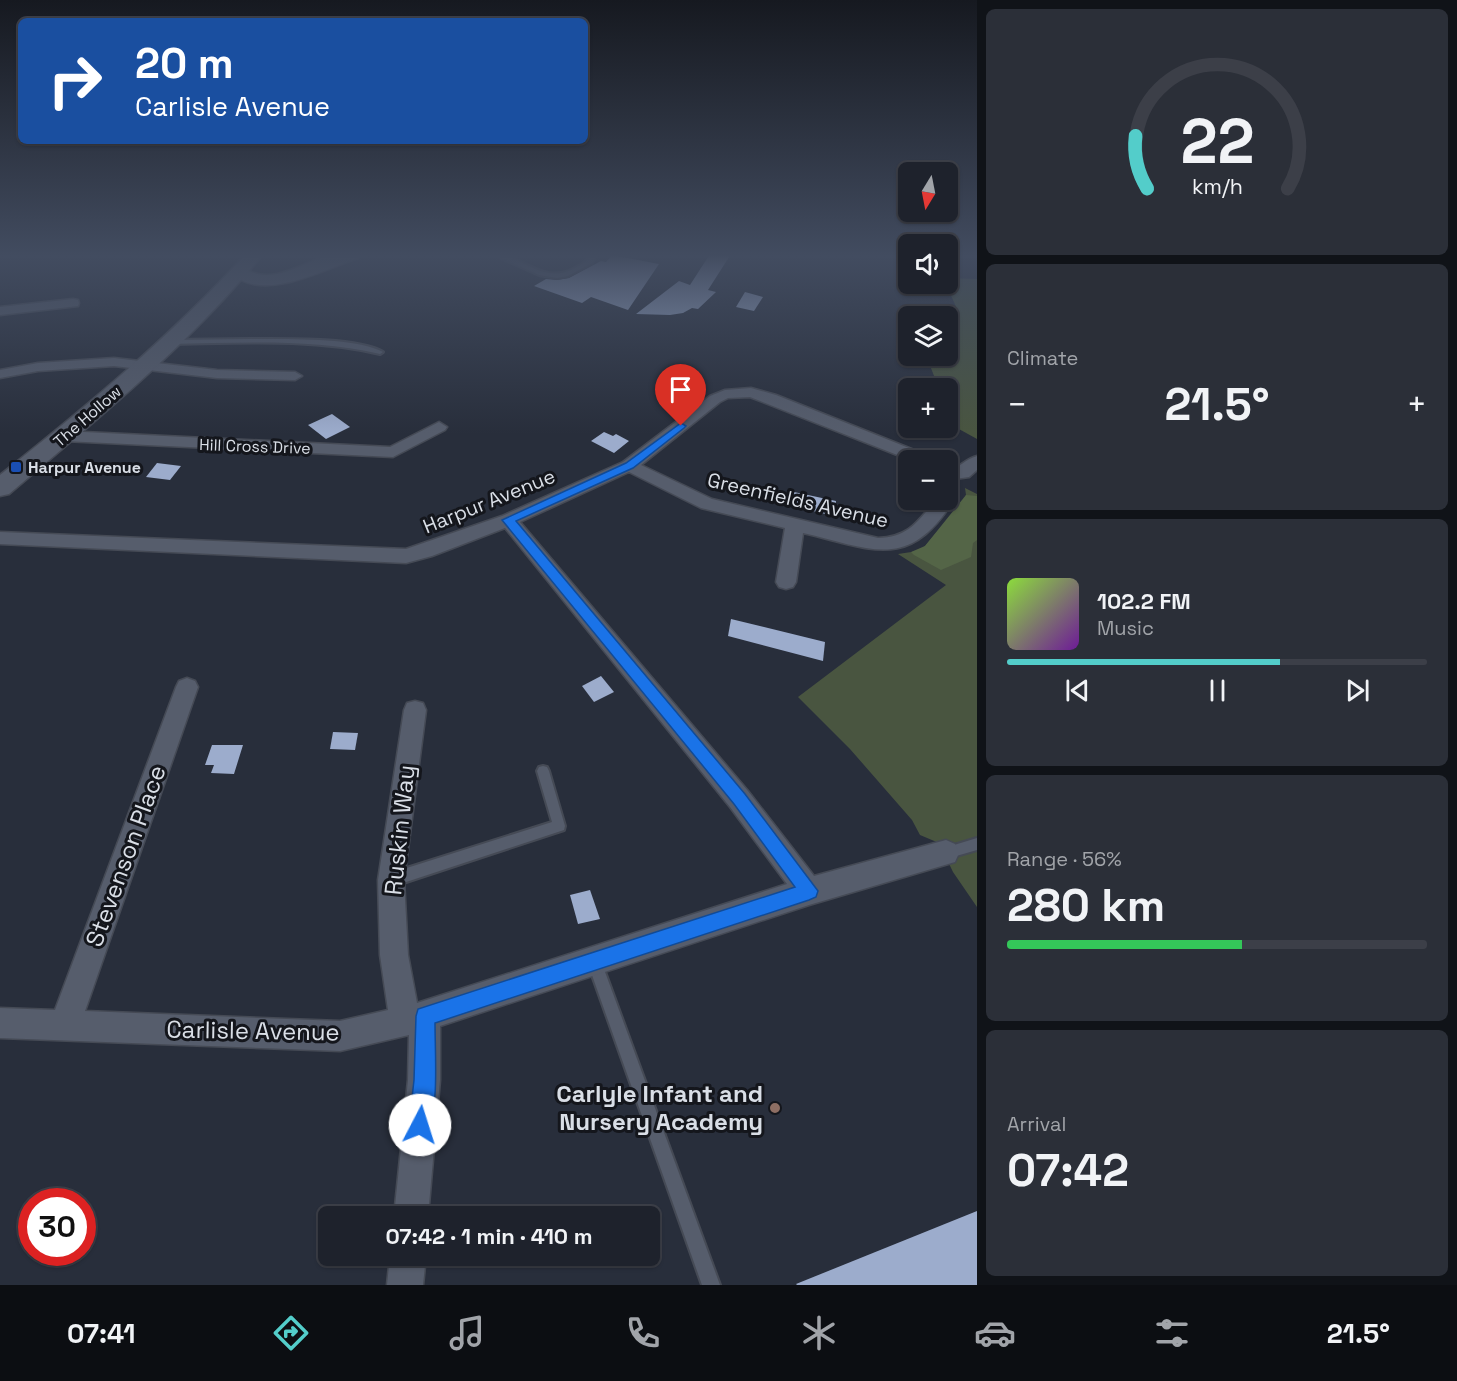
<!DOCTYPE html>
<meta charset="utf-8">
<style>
:root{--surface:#1e222c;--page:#2b2f38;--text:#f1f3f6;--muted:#a1a4a9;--line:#3c3f48;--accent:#53cdca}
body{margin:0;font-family:"Space Grotesk",sans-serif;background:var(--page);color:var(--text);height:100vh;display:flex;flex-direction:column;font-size:22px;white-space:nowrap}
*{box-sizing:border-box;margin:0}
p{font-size:20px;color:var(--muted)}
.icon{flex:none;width:33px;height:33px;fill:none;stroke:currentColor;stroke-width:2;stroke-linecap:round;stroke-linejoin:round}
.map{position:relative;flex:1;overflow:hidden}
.drawer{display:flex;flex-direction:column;gap:9px;padding:9px;background:#101318;width:480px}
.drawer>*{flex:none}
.banner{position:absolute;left:18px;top:18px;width:570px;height:126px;border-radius:9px;box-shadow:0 2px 4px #0004,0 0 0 2px var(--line);background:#1a4fa0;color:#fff;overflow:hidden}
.needle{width:39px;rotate:190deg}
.fabs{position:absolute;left:898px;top:162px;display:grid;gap:12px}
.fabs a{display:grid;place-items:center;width:60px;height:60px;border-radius:9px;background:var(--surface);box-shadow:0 2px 4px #0004,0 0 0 2px var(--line);font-size:30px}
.speed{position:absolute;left:18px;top:1188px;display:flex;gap:12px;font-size:30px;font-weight:700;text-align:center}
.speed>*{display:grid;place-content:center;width:78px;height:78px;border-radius:50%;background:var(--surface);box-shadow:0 2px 4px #0004,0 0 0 2px var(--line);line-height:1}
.speed .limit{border:9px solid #d22;background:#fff;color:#111}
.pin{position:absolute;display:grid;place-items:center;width:51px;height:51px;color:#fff;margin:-62px -26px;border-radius:50% 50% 50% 0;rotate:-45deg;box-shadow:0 0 6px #0007}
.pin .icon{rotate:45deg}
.me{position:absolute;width:66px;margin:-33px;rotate:5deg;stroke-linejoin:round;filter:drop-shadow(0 0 4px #0008)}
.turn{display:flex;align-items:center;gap:21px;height:126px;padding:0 18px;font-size:27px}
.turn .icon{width:78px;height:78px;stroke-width:2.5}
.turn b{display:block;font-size:42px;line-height:51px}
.big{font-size:45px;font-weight:600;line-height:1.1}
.drawer .card{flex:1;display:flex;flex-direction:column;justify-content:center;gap:9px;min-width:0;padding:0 21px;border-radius:9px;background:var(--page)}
.drawer .dial{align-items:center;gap:0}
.dial svg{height:156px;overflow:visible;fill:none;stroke:var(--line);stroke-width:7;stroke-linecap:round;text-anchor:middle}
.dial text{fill:var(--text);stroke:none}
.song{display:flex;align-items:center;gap:18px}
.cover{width:72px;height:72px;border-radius:9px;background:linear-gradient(135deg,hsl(90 70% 55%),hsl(280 70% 35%))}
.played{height:6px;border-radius:3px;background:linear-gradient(90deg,var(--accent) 65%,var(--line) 65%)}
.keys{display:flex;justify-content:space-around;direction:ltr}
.heat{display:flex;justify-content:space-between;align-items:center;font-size:33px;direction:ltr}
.charge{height:9px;border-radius:4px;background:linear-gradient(90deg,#34c759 56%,var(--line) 0)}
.trip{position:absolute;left:318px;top:1206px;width:342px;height:60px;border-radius:9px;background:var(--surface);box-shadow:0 2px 4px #0004,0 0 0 2px var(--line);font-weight:600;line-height:60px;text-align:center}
.menu{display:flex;height:96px;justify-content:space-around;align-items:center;background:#0c0e12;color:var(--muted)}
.menu .icon{width:42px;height:42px}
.menu .active{color:var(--accent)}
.menu b{font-size:27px;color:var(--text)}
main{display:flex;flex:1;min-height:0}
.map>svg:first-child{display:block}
.green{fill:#495540}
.forest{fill:#546547}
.building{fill:#9caccc}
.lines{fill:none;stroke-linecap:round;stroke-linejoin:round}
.lane-casing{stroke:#454a55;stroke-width:4}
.street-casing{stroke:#454a55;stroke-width:3}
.secondary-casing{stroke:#454a55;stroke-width:3}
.lane{fill:#565d6c;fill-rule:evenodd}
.street{fill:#565d6c;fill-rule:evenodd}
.secondary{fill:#565d6c;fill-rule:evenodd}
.route{fill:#1a73e8;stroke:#114b97;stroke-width:1.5}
.transit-dot{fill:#1a4fb4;stroke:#14161c;stroke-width:2}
.education-dot{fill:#8d6e63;stroke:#14161c;stroke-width:2}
.labels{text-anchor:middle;stroke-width:6;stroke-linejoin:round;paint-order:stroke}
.far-street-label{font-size:16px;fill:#d9dee6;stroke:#14161c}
.far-poi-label{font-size:16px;font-weight:bold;fill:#d9dee6;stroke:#14161c;text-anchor:start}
.street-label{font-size:20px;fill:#d9dee6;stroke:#14161c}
.near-street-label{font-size:24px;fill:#d9dee6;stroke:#14161c}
.near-poi-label{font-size:24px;font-weight:bold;fill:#d9dee6;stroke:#14161c;text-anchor:end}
</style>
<main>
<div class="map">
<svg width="977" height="1285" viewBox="0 0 977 1285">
<rect width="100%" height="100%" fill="#282e3b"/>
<g class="green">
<polygon points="948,278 977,279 977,439 948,423 948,388 935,388 938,386 929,363 937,356 948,356 948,333 959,331 957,309 946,284 948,284"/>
<polygon points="965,488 977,494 977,907 953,872 939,843 920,835 912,820 850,749 798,697 946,585 898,554 918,551 925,546 962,502 966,495"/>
</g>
<polygon class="forest" points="966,495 977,496 977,540 973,543 971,557 941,570 914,555 911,552 925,546"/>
<g class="building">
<polygon points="710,254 731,254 708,290 716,292 698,309 692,308 683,313 670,315 636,314 679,281 690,285"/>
<polygon points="612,255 659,264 628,310 591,297 582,303 534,286 546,279 557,280 569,278 601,261 606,262"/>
<polygon points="745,292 763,297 754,311 736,307"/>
<polygon points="332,414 350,427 326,439 308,425"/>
<polygon points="604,432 613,436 616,434 629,441 614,453 591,441"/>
<polygon points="157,463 181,466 170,480 146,477"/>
<polygon points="794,492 836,501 834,516 792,506"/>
<polygon points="731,619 825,642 823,661 728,636"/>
<polygon points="601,676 614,692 594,702 582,686"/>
<polygon points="333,732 358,733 355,750 330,749"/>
<polygon points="212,745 243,745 234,774 211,773 214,765 205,765"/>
<polygon points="590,890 600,919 578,924 570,895"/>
<polygon points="977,1211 977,1285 797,1285 796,1284"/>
</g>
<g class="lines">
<defs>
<g id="lane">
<path d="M492 254C522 254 542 285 573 269 581 265 587 262 591 254H597L592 263 568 276 557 278 539 275Z"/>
<path d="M248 339C281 339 357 337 383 352L380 354C311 338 240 343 169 344L166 342 169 340Z"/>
<polygon points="543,766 547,767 549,771 565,826 564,830 391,887 386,885 384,880 386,875 391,873 552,822 537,771 539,767"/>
<polygon points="977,838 977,850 946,859 941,857 939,853 941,849"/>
<polygon points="594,954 599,956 601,961 720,1285 702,1285 587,961 589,956"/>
</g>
<g id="street">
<polygon points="73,299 78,300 79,303 78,306 0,315 0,307"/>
<polygon points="114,358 217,370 295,372 302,376 295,380 217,378 114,366 38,371 0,378 0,370 38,363"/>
<path d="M751 388 776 395 929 456 931 460H910L750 397 728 398 720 402 641 465 712 499 878 538C909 537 917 522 936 500H948V495L954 500C908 572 873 549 803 533L796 582 793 587 786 589 779 587 776 582 785 528 701 508 629 472 520 522 748 791 814 876 946 840 955 844 959 853 955 862 809 905 440 1026V1080L428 1216H394L408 1080 409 1035 340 1051 0 1038V1008L55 1010 176 687 179 681 187 678 195 681 198 687 85 1011 340 1021 388 1010 380 955 378 880 404 710 407 703 415 701 423 703 426 710 404 880 408 955 417 1003 787 884 730 807 505 528 432 556 406 563 0 544V532L406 549 502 516 623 462 710 396 725 390Z"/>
<polygon points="439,422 447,427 445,430 393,457 64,441 56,436 64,431 390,447"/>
<path d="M977 456V470L969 477 948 480V470C960 468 965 459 977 456Z"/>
<polygon points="390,1256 426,1256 423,1285 387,1285"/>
</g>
<path id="secondary" d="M246 254H263L249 271C279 285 307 258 336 254 344 253 352 254 360 254L358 258C325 269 274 297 241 280 173 358 88 427 9 494L0 496V475C86 407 171 336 246 254Z"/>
</defs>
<use href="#lane" class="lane-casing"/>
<use href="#street" class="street-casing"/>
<use href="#secondary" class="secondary-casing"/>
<use href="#lane" class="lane"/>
<use href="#street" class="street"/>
<use href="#secondary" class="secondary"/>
</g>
<linearGradient id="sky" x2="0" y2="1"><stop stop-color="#161920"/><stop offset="0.59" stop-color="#424c60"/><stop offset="1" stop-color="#424c60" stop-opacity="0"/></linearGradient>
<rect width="977" height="434" fill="url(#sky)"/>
<path class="route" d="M681 423 686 426 684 428 633 468 516 521 745 794 818 891 816 897 809 900 435 1023C435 1053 439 1106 428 1133L420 1136 412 1133 409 1125 414 1080 416 1016 418 1009 795 887 734 804 502 520 626 463Z"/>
<rect class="transit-dot" x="10" y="461" width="12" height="12" rx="3"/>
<circle class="education-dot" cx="775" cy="1108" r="6"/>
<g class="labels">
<g class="far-street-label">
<text transform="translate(87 416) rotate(-41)" y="6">The Hollow</text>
<text transform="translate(255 446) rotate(2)" y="6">Hill Cross Drive</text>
</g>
<g class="far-poi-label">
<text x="28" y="473">Harpur Avenue</text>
</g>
<g class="street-label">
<text transform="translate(798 500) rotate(13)" y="7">Greenfields Avenue</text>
<text transform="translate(489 501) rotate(-22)" y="7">Harpur Avenue</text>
</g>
<g class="near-street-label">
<text transform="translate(400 830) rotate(-84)" y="8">Ruskin Way</text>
<text transform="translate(126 856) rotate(-70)" y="8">Stevenson Place</text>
<text transform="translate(253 1031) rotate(1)" y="8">Carlisle Avenue</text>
</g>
<g class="near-poi-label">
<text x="763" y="1102">Carlyle Infant and<tspan x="763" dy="28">Nursery Academy</tspan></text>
</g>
</g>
</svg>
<div class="fabs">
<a><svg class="needle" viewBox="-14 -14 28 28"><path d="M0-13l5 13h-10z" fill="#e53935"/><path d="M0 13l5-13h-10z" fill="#a1a4a9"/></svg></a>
<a><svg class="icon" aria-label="sound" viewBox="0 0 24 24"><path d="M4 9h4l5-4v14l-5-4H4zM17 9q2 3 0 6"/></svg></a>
<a><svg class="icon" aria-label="layers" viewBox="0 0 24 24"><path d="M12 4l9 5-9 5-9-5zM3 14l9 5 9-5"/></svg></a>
<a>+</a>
<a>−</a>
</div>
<div class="speed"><div class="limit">30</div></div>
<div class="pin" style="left:681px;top:426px;background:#d93025"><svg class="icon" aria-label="arrive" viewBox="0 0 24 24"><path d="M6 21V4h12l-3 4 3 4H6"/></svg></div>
<svg class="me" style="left:420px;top:1125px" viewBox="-20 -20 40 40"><circle r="19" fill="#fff"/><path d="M0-13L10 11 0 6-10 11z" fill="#1a73e8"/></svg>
<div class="trip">07:42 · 1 min · 410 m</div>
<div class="banner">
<div class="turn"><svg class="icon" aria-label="right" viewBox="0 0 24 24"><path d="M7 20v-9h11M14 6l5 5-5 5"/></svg><div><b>20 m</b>Carlisle Avenue</div></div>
</div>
</div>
<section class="drawer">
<div class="card dial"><svg viewBox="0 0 100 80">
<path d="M14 69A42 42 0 1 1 86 69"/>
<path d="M14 69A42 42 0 0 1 8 42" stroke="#53cdca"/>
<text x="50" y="56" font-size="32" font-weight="700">22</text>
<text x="50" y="72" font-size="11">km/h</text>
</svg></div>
<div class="card"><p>Climate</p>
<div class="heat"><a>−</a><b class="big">21.5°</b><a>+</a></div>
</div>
<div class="card">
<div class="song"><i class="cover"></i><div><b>102.2 FM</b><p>Music</p></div></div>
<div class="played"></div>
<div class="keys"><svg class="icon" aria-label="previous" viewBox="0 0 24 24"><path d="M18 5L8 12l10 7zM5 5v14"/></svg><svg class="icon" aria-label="pause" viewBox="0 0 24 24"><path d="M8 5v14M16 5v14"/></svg><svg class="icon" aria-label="next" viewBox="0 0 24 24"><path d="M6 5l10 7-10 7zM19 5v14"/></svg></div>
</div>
<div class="card"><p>Range · 56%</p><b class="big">280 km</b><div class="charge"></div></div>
<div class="card"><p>Arrival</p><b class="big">07:42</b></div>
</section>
</main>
<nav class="menu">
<b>07:41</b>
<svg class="icon active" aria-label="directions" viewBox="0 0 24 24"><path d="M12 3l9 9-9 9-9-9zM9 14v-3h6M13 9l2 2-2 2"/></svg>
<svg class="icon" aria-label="music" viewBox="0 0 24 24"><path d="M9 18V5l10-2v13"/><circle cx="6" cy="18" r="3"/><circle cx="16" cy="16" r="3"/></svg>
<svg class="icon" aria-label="phone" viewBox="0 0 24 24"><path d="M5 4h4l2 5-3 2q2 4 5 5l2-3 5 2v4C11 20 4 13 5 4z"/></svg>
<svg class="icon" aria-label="climate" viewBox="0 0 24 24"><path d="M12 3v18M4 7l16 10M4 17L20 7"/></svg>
<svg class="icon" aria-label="car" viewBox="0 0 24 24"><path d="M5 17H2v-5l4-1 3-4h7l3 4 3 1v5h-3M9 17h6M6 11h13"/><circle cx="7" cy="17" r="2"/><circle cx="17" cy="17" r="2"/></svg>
<svg class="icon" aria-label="filters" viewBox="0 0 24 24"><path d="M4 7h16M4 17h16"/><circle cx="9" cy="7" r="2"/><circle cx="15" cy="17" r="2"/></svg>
<b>21.5°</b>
</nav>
